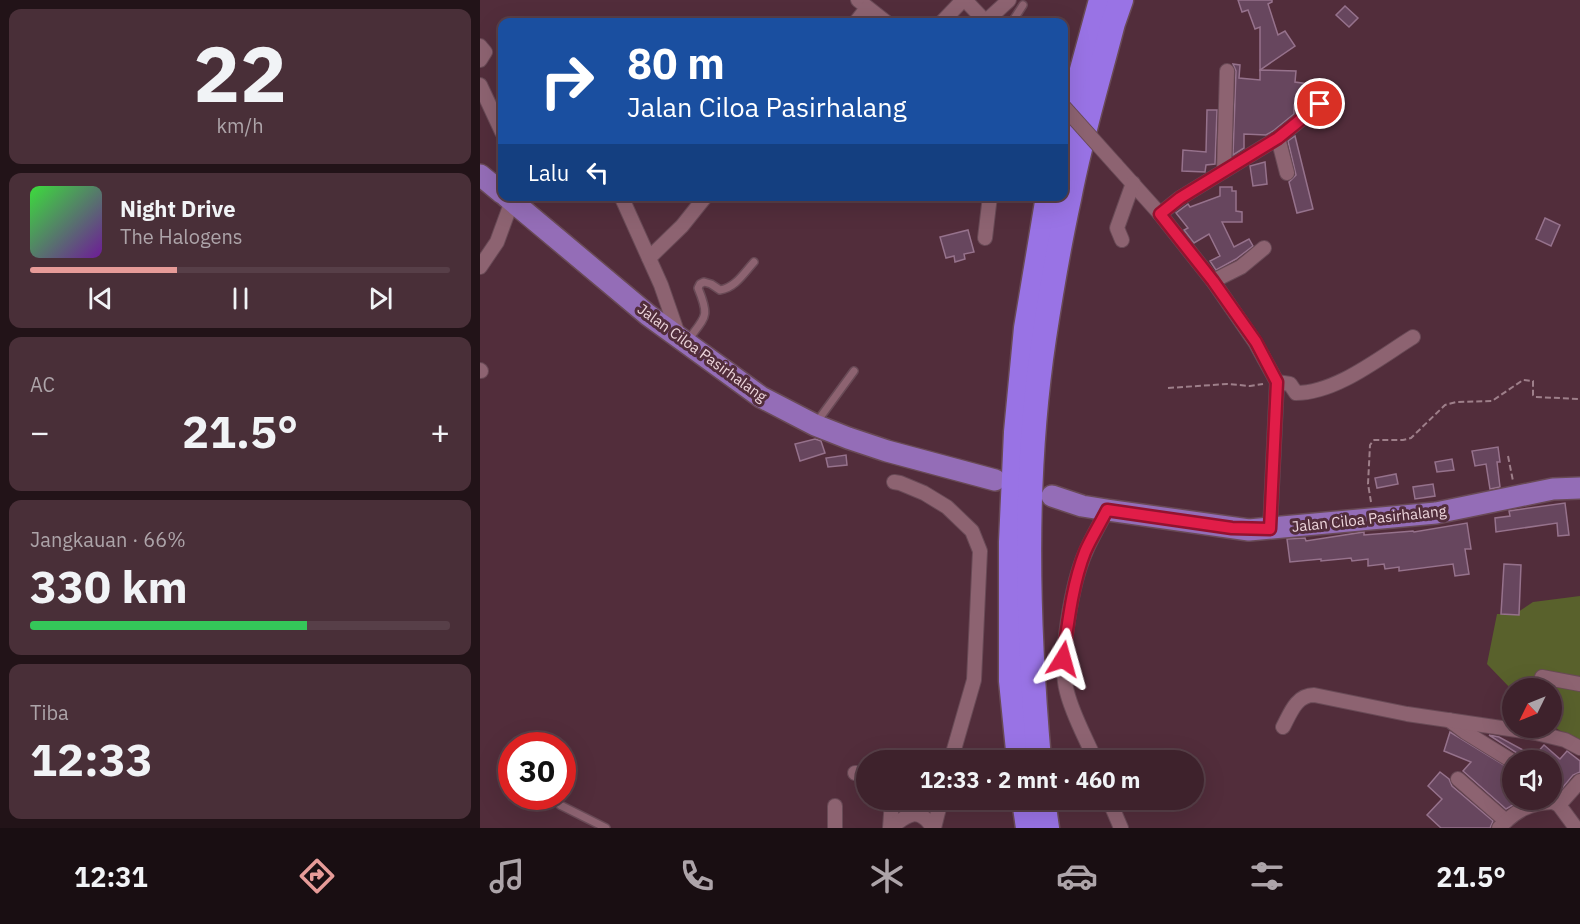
<!DOCTYPE html>
<html lang="id">
<meta charset="utf-8">
<style>
:root{--surface:#3e222c;--page:#492f38;--text:#f1f3f6;--muted:#ada4a9;--line:#573f48;--accent:#e69b98}
body{margin:0;font-family:"IBM Plex Sans",sans-serif;background:var(--page);color:var(--text);height:100vh;display:flex;flex-direction:column;font-size:22px;white-space:nowrap}
*{box-sizing:border-box;margin:0}
p{font-size:20px;color:var(--muted)}
.icon{flex:none;width:33px;height:33px;fill:none;stroke:currentColor;stroke-width:2;stroke-linecap:round;stroke-linejoin:round}
.map{position:relative;flex:1;overflow:hidden}
.drawer{display:flex;flex-direction:column;gap:9px;padding:9px;background:#221318;width:480px}
.drawer>*{flex:none}
.guide{position:absolute;left:18px;top:18px;width:570px;height:183px;border-radius:12px;box-shadow:0 6px 24px #0002,0 0 0 2px var(--line);background:#1a4fa0;color:#fff;overflow:hidden}
.needle{width:39px;rotate:227deg}
.fabs{position:absolute;left:1022px;top:678px;display:grid;gap:12px}
.fabs a{display:grid;place-items:center;width:60px;height:60px;border-radius:50%;background:var(--surface);box-shadow:0 6px 24px #0002,0 0 0 2px var(--line);font-size:30px}
.speed{position:absolute;left:18px;top:732px;display:flex;gap:12px;font-size:30px;font-weight:700;text-align:center}
.speed>*{display:grid;place-content:center;width:78px;height:78px;border-radius:50%;background:var(--surface);box-shadow:0 6px 24px #0002,0 0 0 2px var(--line);line-height:1}
.speed .limit{border:9px solid #d22;background:#fff;color:#111}
.pin{position:absolute;display:grid;place-items:center;width:51px;height:51px;color:#fff;margin:-26px;border:3px solid #fff;border-radius:50%;box-shadow:0 2px 6px #0007}
.me{position:absolute;width:66px;margin:-33px;rotate:8deg;stroke-linejoin:round;filter:drop-shadow(0 0 4px #0008)}
.turn{display:flex;align-items:center;gap:21px;height:126px;padding:0 30px;font-size:27px}
.turn .icon{width:78px;height:78px;stroke-width:2.5}
.turn b{display:block;font-size:42px;line-height:51px}
.then{display:flex;align-items:center;height:57px;padding:0 30px;background:#0003;gap:12px;font-size:22px}
.big{font-size:45px;font-weight:800;line-height:1.1}
.drawer .widget{flex:1;display:flex;flex-direction:column;justify-content:center;gap:9px;min-width:0;padding:0 21px;border-radius:12px;background:var(--page)}
.drawer .dial{align-items:center;gap:0}
.dial b{font-size:78px;line-height:1}
.song{display:flex;align-items:center;gap:18px}
.cover{width:72px;height:72px;border-radius:9px;background:linear-gradient(135deg,hsl(120 70% 55%),hsl(280 70% 35%))}
.played{height:6px;border-radius:3px;background:linear-gradient(90deg,var(--accent) 35%,var(--line) 35%)}
.keys{display:flex;justify-content:space-around;direction:ltr}
.heat{display:flex;justify-content:space-between;align-items:center;font-size:33px;direction:ltr}
.charge{height:9px;border-radius:4px;background:linear-gradient(90deg,#34c759 66%,var(--line) 0)}
.trip{position:absolute;left:376px;top:750px;width:348px;height:60px;border-radius:30px;background:var(--surface);box-shadow:0 6px 24px #0002,0 0 0 2px var(--line);font-weight:800;line-height:60px;text-align:center}
.dock{display:flex;height:96px;justify-content:space-around;align-items:center;background:#190e12;color:var(--muted)}
.dock .icon{width:42px;height:42px}
.dock .current{color:var(--accent)}
.dock b{font-size:27px;color:var(--text)}
main{display:flex;flex:1;min-height:0}
.map>svg:first-child{display:block}
.green{fill:#59612c}
.building{fill:#67465e;stroke:#96728c;stroke-width:1.5}
.lines{fill:none;stroke-linecap:round;stroke-linejoin:round}
.lane-casing{stroke:#694a56;stroke-width:10}
.street-casing{stroke:#694a56;stroke-width:16}
.primary-casing{stroke:#694a56;stroke-width:24}
.highway-casing{stroke:#694a56;stroke-width:27}
.path{stroke:#9e7f8a;stroke-width:2;stroke-dasharray:6 3;stroke-linecap:butt}
.lane{stroke:#8d6371;stroke-width:7}
.street{stroke:#8d6371;stroke-width:14}
.primary{stroke:#946db7;stroke-width:21}
.highway{stroke:#9973e5;stroke-width:24}
.street-bridge-casing{stroke:#694a56;stroke-width:16;stroke-linecap:butt}
.street-bridge{stroke:#8d6371;stroke-width:14}
.route-casing{stroke:#92132f;stroke-width:15}
.route{stroke:#e11d48;stroke-width:10}
.labels{text-anchor:middle;stroke-width:6;stroke-linejoin:round;paint-order:stroke}
.street-label{font-size:15px;fill:#edd5dc;stroke:#522d3b}
</style>
<main>
<section class="drawer">
<div class="widget dial"><b>22</b><p>km/h</p></div>
<div class="widget">
<div class="song"><i class="cover"></i><div><b>Night Drive</b><p>The Halogens</p></div></div>
<div class="played"></div>
<div class="keys"><svg class="icon" aria-label="previous" viewBox="0 0 24 24"><path d="M18 5L8 12l10 7zM5 5v14"/></svg><svg class="icon" aria-label="pause" viewBox="0 0 24 24"><path d="M8 5v14M16 5v14"/></svg><svg class="icon" aria-label="next" viewBox="0 0 24 24"><path d="M6 5l10 7-10 7zM19 5v14"/></svg></div>
</div>
<div class="widget"><p>AC</p>
<div class="heat"><a>−</a><b class="big">21.5°</b><a>+</a></div>
</div>
<div class="widget"><p>Jangkauan · 66%</p><b class="big">330 km</b><div class="charge"></div></div>
<div class="widget"><p>Tiba</p><b class="big">12:33</b></div>
</section>
<div class="map">
<svg width="1100" height="828" viewBox="0 0 1100 828">
<rect width="100%" height="100%" fill="#522d3b"/>
<polygon class="green" points="1100,596 1100,743 1071,725 1071,688 1032,690 1007,664 1017,614 1035,614 1053,602"/>
<g class="building">
<polygon points="758,0 792,0 792,2 788,4 798,35 805,31 815,46 780,70 780,27 775,29 768,10 762,12"/>
<polygon points="865,6 878,18 869,27 856,15"/>
<polygon points="753,64 760,65 759,78 780,80 780,70 816,71 815,82 836,85 834,97 826,104 816,103 816,105 814,105 814,114 793,131 786,135 764,134 764,148 753,155 756,71"/>
<polygon points="727,110 737,110 735,164 726,165 725,172 702,171 703,150 726,152"/>
<polygon points="815,136 833,209 817,213 809,182 816,175 808,141"/>
<polygon points="785,162 787,184 773,186 770,166"/>
<polygon points="740,187 752,187 752,191 756,191 756,211 762,212 762,222 742,222 754,247 769,239 773,246 756,259 736,270 730,261 740,256 729,234 714,243 704,230 708,228 696,213 708,204 710,207 740,196"/>
<polygon points="1065,218 1080,225 1071,246 1056,239"/>
<polygon points="488,230 494,252 484,254 485,259 475,262 474,256 466,258 460,237"/>
<polygon points="335,439 341,441 345,453 320,461 315,444"/>
<polygon points="1018,447 1020,462 1017,462 1020,487 1010,489 1006,464 995,466 992,451"/>
<polygon points="366,455 367,465 348,467 346,458"/>
<polygon points="972,459 974,470 957,472 955,462"/>
<polygon points="916,474 918,484 897,488 895,478"/>
<polygon points="953,484 955,496 935,499 933,487"/>
<polygon points="1085,503 1089,535 1078,536 1077,523 1016,532 1015,518 1030,516 1029,511"/>
<polygon points="987,523 991,549 985,549 989,574 975,576 973,564 919,571 919,567 905,569 904,564 888,566 888,559 872,561 871,558 841,561 841,559 810,562 807,539 825,538 826,541 884,532 884,535 933,531 934,532"/>
<polygon points="1024,564 1041,565 1039,615 1021,614"/>
<polygon points="970,732 1032,770 1032,800 1042,800 1026,809 983,771 991,762 964,751"/>
<polygon points="1009,735 1019,737 1054,756 1064,745 1080,759 1087,751 1100,761 1100,772 1093,775 1079,792 1071,787 1071,760 1041,760 1037,753"/>
<polygon points="960,772 969,779 972,786 1013,821 1010,828 961,828 947,815 962,799 948,786"/>
</g>
<g class="lines">
<defs>
<g id="lane">
<polyline points="532,22 543,5"/>
<path d="M208 340C226 316 230 317 218 288L220 284 224 282 231 284 240 290C255 288 264 273 274 262"/>
<polyline points="336,423 374,371"/>
<polyline points="80,805 126,828"/>
</g>
<g id="street">
<polyline points="378,0 406,22"/>
<polyline points="485,0 506,22"/>
<polyline points="376,22 387,8"/>
<polyline points="462,22 483,0"/>
<polyline points="505,22 529,0"/>
<polyline points="0,46 5,52 0,60"/>
<polyline points="0,85 22,132"/>
<polyline points="798,138 807,173"/>
<polyline points="636,165 680,214 733,281 775,342 797,382 790,529"/>
<polyline points="744,171 747,71"/>
<polyline points="141,196 181,285 199,337"/>
<polyline points="680,214 700,198 798,138 840,104"/>
<polyline points="505,238 510,196"/>
<polyline points="642,240 637,228 653,183"/>
<polyline points="169,258 202,226 226,196"/>
<polyline points="0,267 17,242 32,201"/>
<polyline points="733,281 761,267 784,248"/>
<polyline points="0,370 1,371"/>
<path d="M797 382 810 384 816 393C856 393 899 358 933 337"/>
<polyline points="414,482 420,483 444,493 467,507 492,531 500,551 494,680 471,760"/>
<polyline points="1062,677 1100,684"/>
<polyline points="969,720 985,732 1032,761"/>
<path d="M803 727C810 714 816 695 834 695L927 714 1056 733 1085 740 1100 748"/>
<path d="M615 760C606 738 593 716 587 692 578 660 592 582 606 551 612 537 620 524 627 510"/>
<polyline points="375,773 387,775"/>
<polyline points="978,779 1026,821"/>
<polyline points="1071,796 1073,802 1079,805 1096,828"/>
<polyline points="629,800 641,828"/>
<polyline points="1079,805 1100,781"/>
<polyline points="355,806 355,828"/>
<polyline points="410,828 412,800"/>
<path d="M411 828C427 814 439 806 453 828"/>
<polyline points="454,828 461,800"/>
<path d="M1019 828C1034 812 1050 802 1073 802"/>
</g>
<g id="primary">
<polyline points="0,175 22,193"/>
<polyline points="26,196 168,315 281,397 335,425 368,438 407,451 515,480"/>
<polyline points="572,496 602,506 627,510 769,530 956,513 1073,489 1100,488"/>
</g>
<g id="highway">
<polyline points="584,136 621,0"/>
<polyline points="539,760 531,681 531,542 536,432 546,328 568,196"/>
<path d="M559 760C547 621 543 477 564 338 571 292 579 245 589 199 600 140 618 81 633 23L641 0"/>
<polyline points="544,800 548,828"/>
<polyline points="563,800 567,828"/>
</g>
</defs>
<use href="#lane" class="lane-casing"/>
<use href="#street" class="street-casing"/>
<use href="#primary" class="primary-casing"/>
<use href="#highway" class="highway-casing"/>
<g class="path">
<polyline points="688,388 747,384 770,386 783,384"/>
<polyline points="1028,456 1033,481"/>
<polyline points="891,502 888,484 890,445 894,440 923,440 931,438 965,405 976,402 1012,401 1043,380 1053,381 1053,395 1055,397 1100,399"/>
</g>
<use href="#lane" class="lane"/>
<use href="#street" class="street"/>
<use href="#primary" class="primary"/>
<use href="#highway" class="highway"/>
<defs>
<polyline id="street-bridge" points="584,107 636,165"/>
</defs>
<use href="#street-bridge" class="street-bridge-casing"/>
<use href="#street-bridge" class="street-bridge"/>
</g>
<g class="lines">
<defs>
<path id="route" d="M583 659C588 624 592 585 605 552 611 538 620 524 627 510L752 528 790 529 797 382 776 342 733 281 680 214 700 198 798 138 840 104"/>
</defs>
<use href="#route" class="route-casing"/>
<use href="#route" class="route"/>
</g>
<g class="labels">
<g class="street-label">
<text transform="translate(222 353) rotate(36)" y="5">Jalan Ciloa Pasirhalang</text>
<text transform="translate(889 519) rotate(-6)" y="5">Jalan Ciloa Pasirhalang</text>
</g>
</g>
</svg>
<div class="fabs">
<a><svg class="needle" viewBox="-14 -14 28 28"><path d="M0-13l5 13h-10z" fill="#e53935"/><path d="M0 13l5-13h-10z" fill="#ada4a9"/></svg></a>
<a><svg class="icon" aria-label="sound" viewBox="0 0 24 24"><path d="M4 9h4l5-4v14l-5-4H4zM17 9q2 3 0 6"/></svg></a>
</div>
<div class="speed"><div class="limit">30</div></div>
<div class="pin" style="left:840px;top:104px;background:#d93025"><svg class="icon" aria-label="arrive" viewBox="0 0 24 24"><path d="M6 21V4h12l-3 4 3 4H6"/></svg></div>
<svg class="me" style="left:583px;top:659px" viewBox="-20 -20 40 40"><path d="M0-17L14 15 0 8-14 15z" fill="#e11d48" stroke="#fff" stroke-width="4"/></svg>
<div class="trip">12:33 · 2 mnt · 460 m</div>
<div class="guide">
<div class="turn"><svg class="icon" aria-label="right" viewBox="0 0 24 24"><path d="M7 20v-9h11M14 6l5 5-5 5"/></svg><div><b>80 m</b>Jalan Ciloa Pasirhalang</div></div>
<div class="then">Lalu<svg class="icon" aria-label="left" viewBox="0 0 24 24"><path d="M17 20v-9H6M10 6l-5 5 5 5"/></svg></div>
</div>
</div>
</main>
<nav class="dock">
<b>12:31</b>
<svg class="icon current" aria-label="directions" viewBox="0 0 24 24"><path d="M12 3l9 9-9 9-9-9zM9 14v-3h6M13 9l2 2-2 2"/></svg>
<svg class="icon" aria-label="music" viewBox="0 0 24 24"><path d="M9 18V5l10-2v13"/><circle cx="6" cy="18" r="3"/><circle cx="16" cy="16" r="3"/></svg>
<svg class="icon" aria-label="phone" viewBox="0 0 24 24"><path d="M5 4h4l2 5-3 2q2 4 5 5l2-3 5 2v4C11 20 4 13 5 4z"/></svg>
<svg class="icon" aria-label="climate" viewBox="0 0 24 24"><path d="M12 3v18M4 7l16 10M4 17L20 7"/></svg>
<svg class="icon" aria-label="car" viewBox="0 0 24 24"><path d="M5 17H2v-5l4-1 3-4h7l3 4 3 1v5h-3M9 17h6M6 11h13"/><circle cx="7" cy="17" r="2"/><circle cx="17" cy="17" r="2"/></svg>
<svg class="icon" aria-label="filters" viewBox="0 0 24 24"><path d="M4 7h16M4 17h16"/><circle cx="9" cy="7" r="2"/><circle cx="15" cy="17" r="2"/></svg>
<b>21.5°</b>
</nav>
